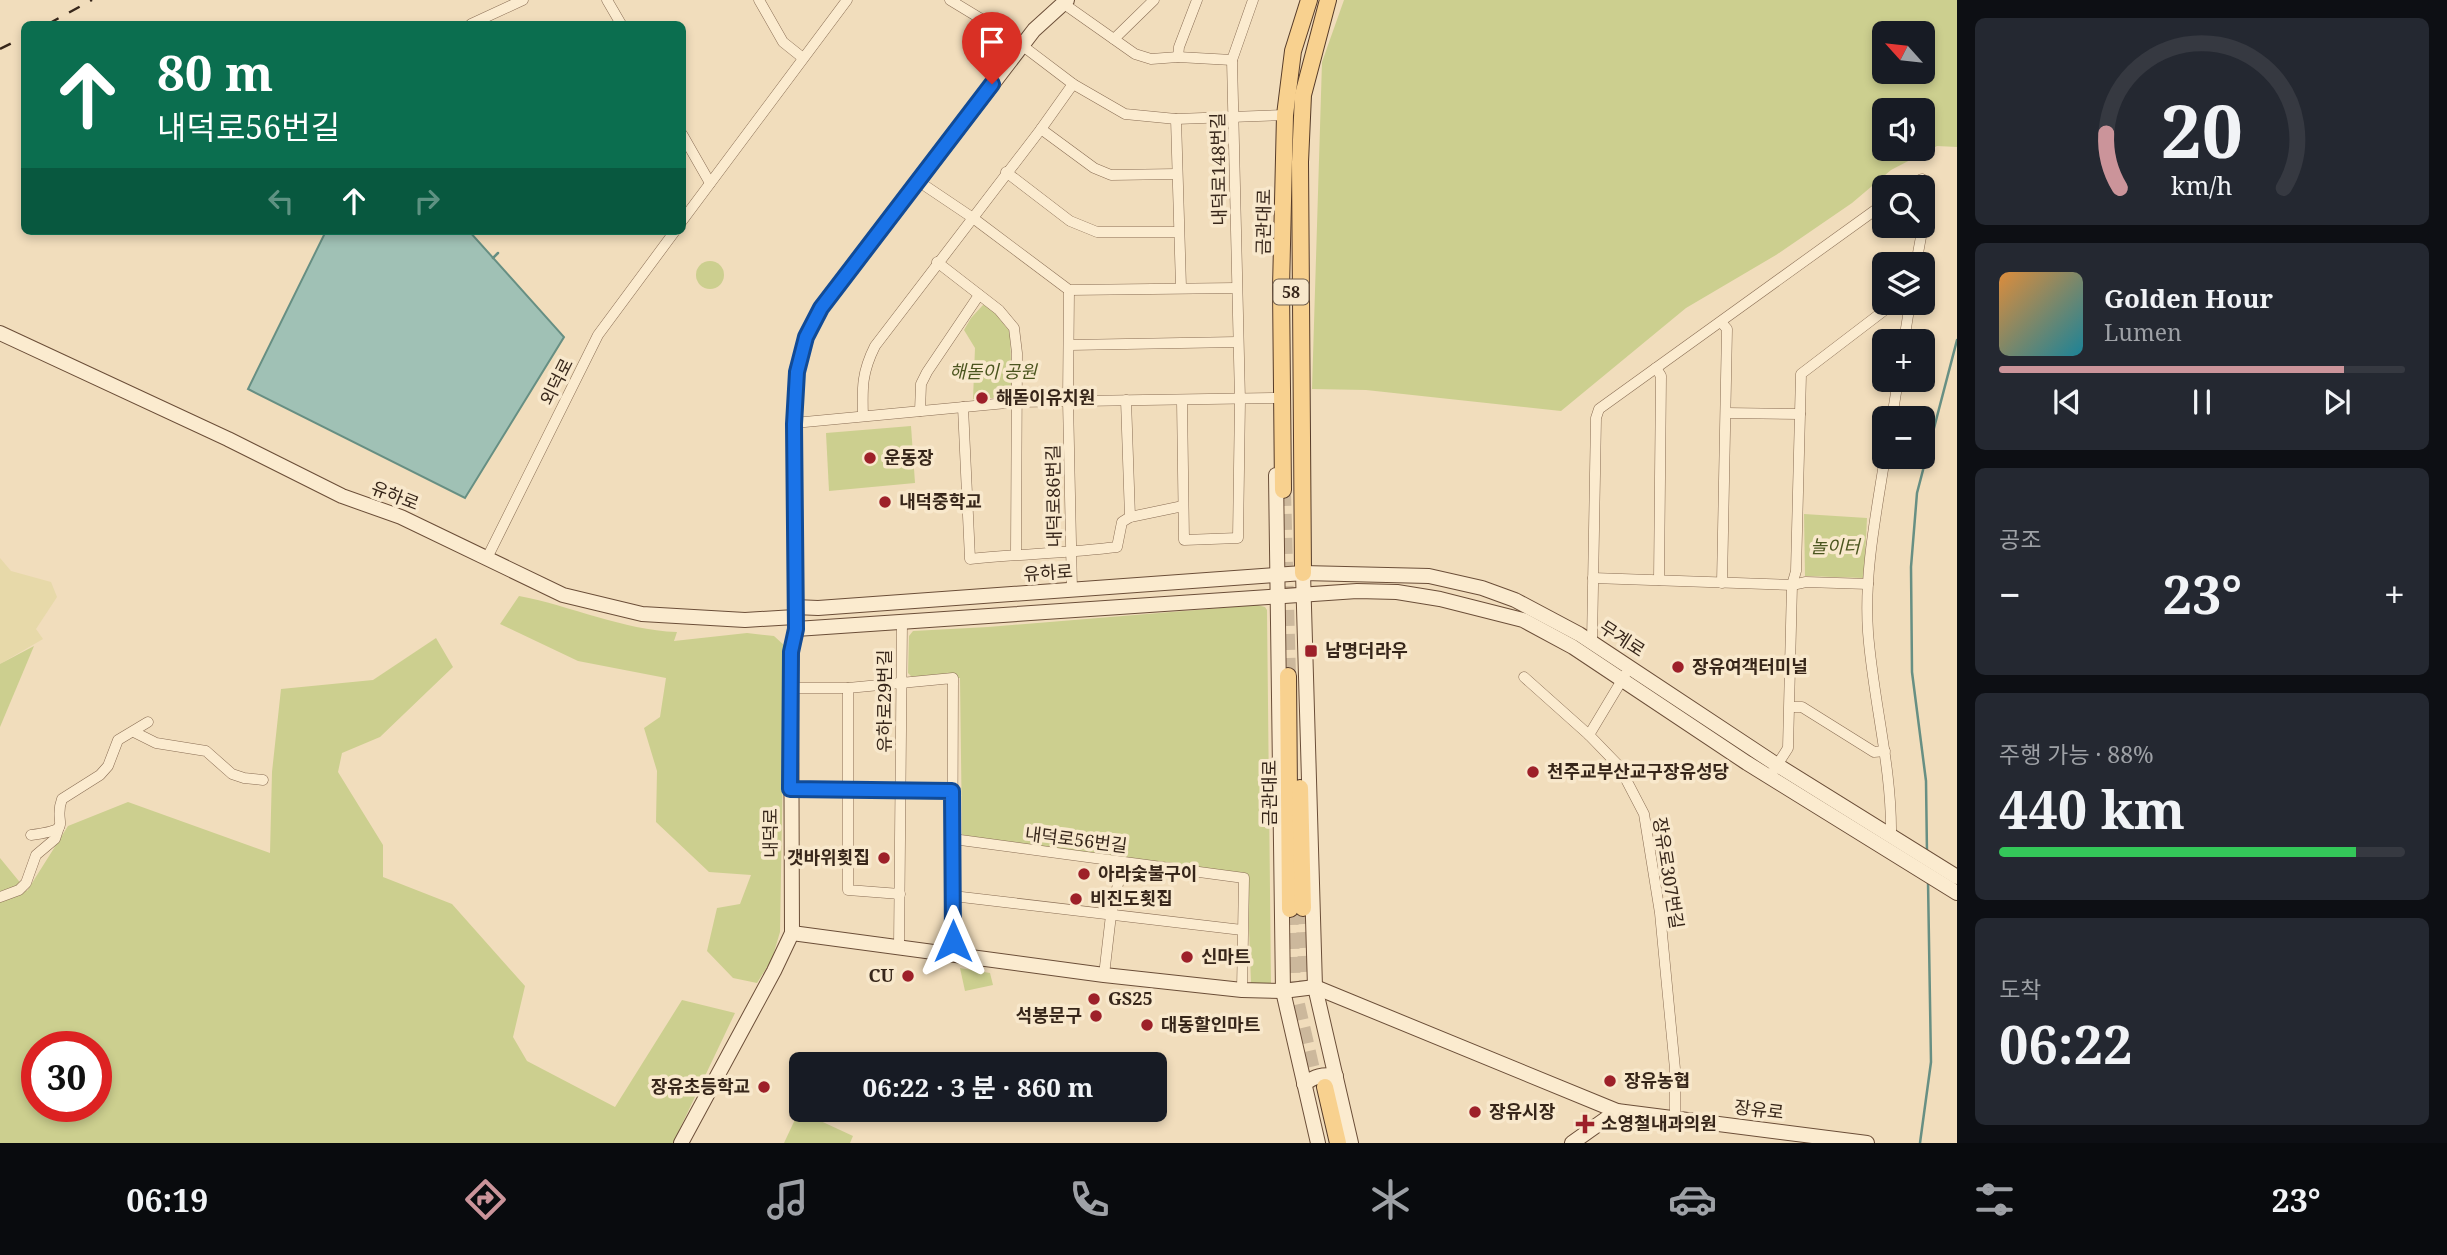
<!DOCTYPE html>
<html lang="ko">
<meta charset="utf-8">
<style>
:root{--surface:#171b24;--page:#242831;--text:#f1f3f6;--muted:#9ea1a6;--line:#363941;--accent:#cb949a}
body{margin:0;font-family:"Noto Serif","Noto Sans KR",serif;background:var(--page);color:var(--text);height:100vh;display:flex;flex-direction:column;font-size:26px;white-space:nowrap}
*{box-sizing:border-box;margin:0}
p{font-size:23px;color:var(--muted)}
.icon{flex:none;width:38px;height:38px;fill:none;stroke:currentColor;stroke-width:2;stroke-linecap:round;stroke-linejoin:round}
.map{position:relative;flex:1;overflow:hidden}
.panel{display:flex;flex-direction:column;gap:18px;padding:18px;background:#0d0f14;width:490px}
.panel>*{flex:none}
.guide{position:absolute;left:21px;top:21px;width:665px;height:214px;border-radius:10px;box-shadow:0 4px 10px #0003;background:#0b6e4f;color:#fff;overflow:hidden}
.needle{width:46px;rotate:297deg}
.buttons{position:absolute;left:1872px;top:21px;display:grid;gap:14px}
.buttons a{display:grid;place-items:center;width:63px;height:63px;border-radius:10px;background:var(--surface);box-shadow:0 4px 10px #0003;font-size:35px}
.speed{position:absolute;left:21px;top:1031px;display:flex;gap:14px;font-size:35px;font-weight:700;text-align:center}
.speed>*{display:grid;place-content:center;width:91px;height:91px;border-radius:50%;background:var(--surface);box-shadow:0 4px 10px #0003;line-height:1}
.speed .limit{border:10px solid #d22;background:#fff;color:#111}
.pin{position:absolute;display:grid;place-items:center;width:60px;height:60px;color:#fff;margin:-72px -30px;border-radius:50% 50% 50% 0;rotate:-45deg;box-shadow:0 0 7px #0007}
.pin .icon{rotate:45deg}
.me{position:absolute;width:77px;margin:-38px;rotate:0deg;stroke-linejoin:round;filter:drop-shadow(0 0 5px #0008)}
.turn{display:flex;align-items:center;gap:24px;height:147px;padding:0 21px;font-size:32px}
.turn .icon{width:91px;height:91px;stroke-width:2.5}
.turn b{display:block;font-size:49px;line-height:60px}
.lanes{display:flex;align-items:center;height:66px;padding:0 21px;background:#0003;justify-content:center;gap:35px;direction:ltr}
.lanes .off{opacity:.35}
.big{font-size:52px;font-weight:700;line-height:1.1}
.panel .tile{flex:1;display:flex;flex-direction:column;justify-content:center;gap:10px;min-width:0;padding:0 24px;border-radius:10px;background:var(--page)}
.panel .dial{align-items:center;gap:0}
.dial svg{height:182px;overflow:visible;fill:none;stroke:var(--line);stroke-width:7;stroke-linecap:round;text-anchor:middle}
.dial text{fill:var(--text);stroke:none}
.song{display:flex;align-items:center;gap:21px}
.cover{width:84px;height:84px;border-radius:10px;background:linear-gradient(135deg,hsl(30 70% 55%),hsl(190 70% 35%))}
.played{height:7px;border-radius:4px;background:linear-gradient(90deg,var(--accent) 85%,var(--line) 85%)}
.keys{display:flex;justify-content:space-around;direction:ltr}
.heat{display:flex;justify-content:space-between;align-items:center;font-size:38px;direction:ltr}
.charge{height:10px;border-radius:5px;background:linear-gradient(90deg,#34c759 88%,var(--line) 0)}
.trip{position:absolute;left:789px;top:1052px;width:378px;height:70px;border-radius:10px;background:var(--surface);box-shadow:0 4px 10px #0003;font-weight:700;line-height:70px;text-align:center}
.tab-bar{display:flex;height:112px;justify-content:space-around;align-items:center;background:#090b0e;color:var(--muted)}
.tab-bar .icon{width:49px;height:49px}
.tab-bar .selected{color:var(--accent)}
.tab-bar b{font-size:32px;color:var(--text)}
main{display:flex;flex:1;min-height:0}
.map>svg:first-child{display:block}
.farmland{fill:#e7d9a9}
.green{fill:#cccf8f;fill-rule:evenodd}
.water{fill:#a0c1b5;stroke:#678f83;stroke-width:2}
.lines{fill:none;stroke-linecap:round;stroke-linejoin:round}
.stream{stroke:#678f83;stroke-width:2.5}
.primary-tunnel{stroke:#ccb89c;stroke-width:16;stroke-dasharray:16 8;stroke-linecap:butt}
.street-casing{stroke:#896d54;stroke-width:11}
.secondary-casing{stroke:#6b4e38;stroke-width:16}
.primary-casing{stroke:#563b29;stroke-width:18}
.street{stroke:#fbebcf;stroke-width:10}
.secondary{stroke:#fbebcf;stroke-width:14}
.primary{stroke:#f8d18f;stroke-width:16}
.rail{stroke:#37261a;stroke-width:2.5;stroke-dasharray:12 12;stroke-linecap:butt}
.route-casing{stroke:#114b97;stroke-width:18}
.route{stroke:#1a73e8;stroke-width:12}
.poi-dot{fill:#9d2029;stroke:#f8e8cc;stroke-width:2.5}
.labels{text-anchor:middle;stroke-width:7;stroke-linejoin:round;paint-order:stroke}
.shield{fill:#f8e8cc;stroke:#71604f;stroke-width:2}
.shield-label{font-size:16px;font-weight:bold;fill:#37261a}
.street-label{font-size:18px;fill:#37261a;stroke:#f8e8cc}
.park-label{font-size:18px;font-style:italic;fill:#4b551f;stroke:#f8e8cc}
.poi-label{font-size:18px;font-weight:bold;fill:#37261a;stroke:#f8e8cc;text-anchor:start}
</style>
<main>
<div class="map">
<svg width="1957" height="1143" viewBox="0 0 1957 1143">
<rect width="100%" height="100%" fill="#f1ddbc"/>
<polygon class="farmland" points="0,558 11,571 51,582 57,597 36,629 43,639 0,664"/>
<g class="green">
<path d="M1344 0H1957V147L1937 146 1891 170 1852 203 1776 255 1686 308 1561 411 1366 390 1312 389 1322 62ZM1885 33H1923V72H1885ZM1923 110V149H1885V110Z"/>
<circle cx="710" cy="275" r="14"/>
<polygon points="983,305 990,307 1010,332 1012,397 973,399 975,348 964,330 971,318"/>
<polygon points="911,426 915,483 829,491 826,433"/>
<polygon points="1804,514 1867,518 1864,578 1805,576"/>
<path d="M519 596C572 606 622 630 677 632L674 641 747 633 774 636 785 646 780 932 772 959 757 983 733 978 707 951 717 908 740 904 751 875 709 872 656 822 657 771 644 728 660 717 666 678 578 661 500 624Z"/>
<polygon points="1257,605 1265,607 1267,610 1271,985 1251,983 1247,874 968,838 962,834 960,678 913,678 908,673 909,636 913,631 988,627"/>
<path d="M436 638 453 667 380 737 342 753 338 772 383 845V877L452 904 525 986 513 1037 527 1061 615 1107 682 1000 735 1013 673 1143H0V858L27 891 68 826 128 802 270 853 272 772 281 689 373 680ZM37 1046H96V1106H37Z"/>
<polygon points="34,646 0,727 0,664"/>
<polygon points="960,968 990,973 993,985 965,991"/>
<polygon points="799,1111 853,1136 850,1143 784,1143"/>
</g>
<polygon class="water" points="326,231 469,231 564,337 465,498 248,389"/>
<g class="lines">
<g class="stream">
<polyline points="493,258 498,253"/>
<polyline points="1927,854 1926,781 1912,672 1911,567 1917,493 1957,340"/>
<polyline points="1920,1143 1931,1062 1928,881"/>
</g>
<g class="primary-tunnel">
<polyline points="1283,490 1288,676"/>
<polyline points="1303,908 1308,1002"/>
<polyline points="1290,909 1293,987 1316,1087"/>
</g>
<defs>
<g id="street">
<polyline points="607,0 621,24"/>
<polyline points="759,0 783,42 803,58"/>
<polyline points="950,0 1011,37 1073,84 1125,114 1176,119 1285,115"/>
<polyline points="1064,4 1135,54 1151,59 1178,57 1232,60"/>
<polyline points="471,24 523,0"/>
<polyline points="1114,39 1154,0"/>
<polyline points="1178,57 1179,47 1197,0"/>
<polyline points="1176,119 1181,287"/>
<polyline points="1041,129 1094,168 1111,175 1177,174"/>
<polyline points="682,134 710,183"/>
<polyline points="1006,172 1070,221 1097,232 1178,232"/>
<polyline points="918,181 973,218 1069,290 1236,288"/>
<polyline points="1906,187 1922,179 1929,185 1923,223"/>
<polyline points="682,221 847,0"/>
<polyline points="937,262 999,310 1014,328 1017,353 1016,554"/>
<polyline points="1916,264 1923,226"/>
<polyline points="1069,290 1068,400 1072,591"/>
<polyline points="1721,322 1727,329 1722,583"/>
<polyline points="1904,341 1910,303"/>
<polyline points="1070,345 1237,342"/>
<polyline points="1656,368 1661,376 1659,580"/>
<polyline points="1126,400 1130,517"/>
<polyline points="1182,401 1184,540 1238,538 1240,400 1232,60 1253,0"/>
<path d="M963 407 970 559C1019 554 1068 553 1117 547L1122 522 1130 517 1183 506"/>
<polyline points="920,411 921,384 927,372 979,295"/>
<polyline points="1726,413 1800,414"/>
<path d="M863 416C862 387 862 372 875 346L1041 129 1073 84"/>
<polyline points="1892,418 1898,380"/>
<polyline points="794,423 1017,402 1276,398"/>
<path d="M1885 457C1876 515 1864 573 1868 632 1873 700 1892 767 1891 835"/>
<polyline points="487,558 598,335 675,231"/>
<polyline points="1593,578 1792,585 1806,582 1868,584"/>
<polyline points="1592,642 1596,418 1599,409 1885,203"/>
<polyline points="1524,677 1589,735 1619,766 1644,814 1660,913 1675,1069 1675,1119"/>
<polyline points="791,688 848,688 953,678 952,954"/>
<polyline points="848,688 848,890 900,894"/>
<polyline points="1790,707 1802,707 1874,752 1885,751"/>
<polyline points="134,732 156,743 206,751 232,774 244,778 263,780"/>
<polyline points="1589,735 1625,675"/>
<polyline points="1774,770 1788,748 1792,585 1796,571 1801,374 1894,303"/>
<polyline points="790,789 952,791"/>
<path d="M31 835C77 829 52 825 62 799L100 775 108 766 118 740 148 722"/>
<polyline points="953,839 1244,878 1242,990"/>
<polyline points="953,896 1242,930"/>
<polyline points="0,897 19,890 26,883 36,855 55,839 59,827"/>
<polyline points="899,948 902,622"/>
<polyline points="1104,975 1111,915 1123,862"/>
</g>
<g id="secondary">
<polyline points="0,333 228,439 342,496 401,517 563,595 642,614 745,620 795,617"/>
<polyline points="1276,475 1283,991 1318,1143"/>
<polyline points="1303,573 1315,987 1351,1143"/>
<polyline points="795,607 818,608 1303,573 1429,576 1482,588 1515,600 1579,634 1777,765 1957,877"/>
<polyline points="796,629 1357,591 1397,592 1440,599 1523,620 1573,647 1747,763 1957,893"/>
<polyline points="792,933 1104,975 1242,990 1283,991 1315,987 1617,1111 1867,1143"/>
<path d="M1304 1084C1315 1076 1322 1074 1336 1076"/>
<polyline points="681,1143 774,971 792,933 791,652 796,629 794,423 797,372 806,337 821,308 1034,30 1067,0"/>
<polyline points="1572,1143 1617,1111"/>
</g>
<g id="primary">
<polyline points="1283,490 1281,288 1285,115 1293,51 1309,0"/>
<polyline points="1303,573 1300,162 1303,95 1328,0"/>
<polyline points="1288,676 1290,909"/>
<polyline points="1300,788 1303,908"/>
<polyline points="1325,1087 1338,1143"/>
</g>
</defs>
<use href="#street" class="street-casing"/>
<use href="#secondary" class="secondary-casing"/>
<use href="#primary" class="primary-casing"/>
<use href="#street" class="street"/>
<use href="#secondary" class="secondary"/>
<use href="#primary" class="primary"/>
<g class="rail">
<polyline points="48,24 92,0"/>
<polyline points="0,49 24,37"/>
</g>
</g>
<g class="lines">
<defs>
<polyline id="route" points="953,941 952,791 790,789 791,652 796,629 794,424 797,372 806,337 821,308 992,84"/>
</defs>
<use href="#route" class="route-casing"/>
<use href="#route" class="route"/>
</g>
<g class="poi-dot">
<circle cx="982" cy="398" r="7"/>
<circle cx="870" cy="458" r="7"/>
<circle cx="885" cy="502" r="7"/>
<rect x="1304" y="644" width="14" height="14" rx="3.5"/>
<circle cx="1678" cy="667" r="7"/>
<circle cx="1533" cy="772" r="7"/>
<circle cx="884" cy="858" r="7"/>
<circle cx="1084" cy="874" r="7"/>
<circle cx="1076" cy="899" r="7"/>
<circle cx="1187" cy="957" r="7"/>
<circle cx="908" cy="976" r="7"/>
<circle cx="1094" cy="999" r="7"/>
<circle cx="1096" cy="1016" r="7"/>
<circle cx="1147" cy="1025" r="7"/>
<circle cx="1610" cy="1081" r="7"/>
<circle cx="764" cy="1087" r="7"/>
<circle cx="1475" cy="1112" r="7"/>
<path d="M1581.5 1113.5h7v7h7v7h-7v7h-7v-7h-7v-7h7z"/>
</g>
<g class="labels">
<rect class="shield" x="1273.5" y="279.5" width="35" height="25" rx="5"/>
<g class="shield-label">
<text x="1291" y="298">58</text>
</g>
<g class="street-label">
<text transform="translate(1219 169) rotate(-91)" y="6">내덕로148번길</text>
<text transform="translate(1264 222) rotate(-89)" y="6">금관대로</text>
<text transform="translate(557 382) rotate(-63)" y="6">외덕로</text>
<text transform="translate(395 496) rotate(21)" y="6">유하로</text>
<text transform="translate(1054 496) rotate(-91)" y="6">내덕로86번길</text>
<text transform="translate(1048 573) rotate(-4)" y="6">유하로</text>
<text transform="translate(1622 639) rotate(33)" y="6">무계로</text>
<text transform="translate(885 701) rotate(-90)" y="6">유하로29번길</text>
<text transform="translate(1270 793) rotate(-90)" y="6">금관대로</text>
<text transform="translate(771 833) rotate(-90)" y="6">내덕로</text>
<text transform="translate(1076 840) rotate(7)" y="6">내덕로56번길</text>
<text transform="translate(1668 873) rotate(81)" y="6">장유로307번길</text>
<text transform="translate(1759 1110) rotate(7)" y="6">장유로</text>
</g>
<g class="park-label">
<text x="993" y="378">해돋이 공원</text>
<text x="1835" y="553">놀이터</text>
</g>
<g class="poi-label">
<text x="996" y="404">해돋이유치원</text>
<text x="884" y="464">운동장</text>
<text x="899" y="508">내덕중학교</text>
<text x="1325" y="657">남명더라우</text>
<text x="1692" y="673">장유여객터미널</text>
<text x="1547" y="778">천주교부산교구장유성당</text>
<text x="870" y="864" text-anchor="end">갯바위횟집</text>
<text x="1098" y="880">아라숯불구이</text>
<text x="1090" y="905">비진도횟집</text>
<text x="1201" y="963">신마트</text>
<text x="894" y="982" text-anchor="end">CU</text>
<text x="1108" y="1005">GS25</text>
<text x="1082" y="1022" text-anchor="end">석봉문구</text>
<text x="1161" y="1031">대동할인마트</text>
<text x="1624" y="1087">장유농협</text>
<text x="750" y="1093" text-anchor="end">장유초등학교</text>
<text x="1489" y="1118">장유시장</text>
<text x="1601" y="1130">소영철내과의원</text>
</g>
</g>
</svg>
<div class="buttons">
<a><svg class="needle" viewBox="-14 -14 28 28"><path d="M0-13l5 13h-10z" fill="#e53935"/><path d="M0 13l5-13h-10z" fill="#9ea1a6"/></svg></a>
<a><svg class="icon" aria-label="sound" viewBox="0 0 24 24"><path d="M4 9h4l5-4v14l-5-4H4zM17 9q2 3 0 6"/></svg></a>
<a><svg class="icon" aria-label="search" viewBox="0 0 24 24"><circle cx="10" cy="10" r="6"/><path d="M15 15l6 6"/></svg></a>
<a><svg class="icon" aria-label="layers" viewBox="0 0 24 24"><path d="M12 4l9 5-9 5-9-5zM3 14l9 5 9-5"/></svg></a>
<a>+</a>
<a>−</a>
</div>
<div class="speed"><div class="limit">30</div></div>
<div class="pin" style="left:992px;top:84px;background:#d93025"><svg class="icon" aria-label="arrive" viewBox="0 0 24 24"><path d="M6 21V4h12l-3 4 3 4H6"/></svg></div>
<svg class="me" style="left:953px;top:941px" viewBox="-20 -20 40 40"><path d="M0-17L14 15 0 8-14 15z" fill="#1a73e8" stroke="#fff" stroke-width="4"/></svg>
<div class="trip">06:22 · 3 분 · 860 m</div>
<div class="guide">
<div class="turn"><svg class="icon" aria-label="ahead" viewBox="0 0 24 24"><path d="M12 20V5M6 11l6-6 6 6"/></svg><div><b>80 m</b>내덕로56번길</div></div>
<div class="lanes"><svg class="icon off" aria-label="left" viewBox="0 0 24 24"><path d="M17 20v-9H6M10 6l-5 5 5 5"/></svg><svg class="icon" aria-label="ahead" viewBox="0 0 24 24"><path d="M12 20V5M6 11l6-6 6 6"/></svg><svg class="icon off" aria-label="right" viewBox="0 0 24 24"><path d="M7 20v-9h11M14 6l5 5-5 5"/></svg></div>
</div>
</div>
<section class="panel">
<div class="tile dial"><svg viewBox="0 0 100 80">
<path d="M14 69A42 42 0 1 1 86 69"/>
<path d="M14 69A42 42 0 0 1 8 45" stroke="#cb949a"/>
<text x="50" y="56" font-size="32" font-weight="700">20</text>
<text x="50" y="72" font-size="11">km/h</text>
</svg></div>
<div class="tile">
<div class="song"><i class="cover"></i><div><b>Golden Hour</b><p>Lumen</p></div></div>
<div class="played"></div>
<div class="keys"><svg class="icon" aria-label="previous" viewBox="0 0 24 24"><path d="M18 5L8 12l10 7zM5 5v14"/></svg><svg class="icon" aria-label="pause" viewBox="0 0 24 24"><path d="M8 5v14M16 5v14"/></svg><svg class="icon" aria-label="next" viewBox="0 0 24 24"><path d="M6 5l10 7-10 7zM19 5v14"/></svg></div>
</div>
<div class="tile"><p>공조</p>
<div class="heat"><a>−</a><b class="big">23°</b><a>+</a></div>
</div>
<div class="tile"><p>주행 가능 · 88%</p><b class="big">440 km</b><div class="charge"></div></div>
<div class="tile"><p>도착</p><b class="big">06:22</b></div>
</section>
</main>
<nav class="tab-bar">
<b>06:19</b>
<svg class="icon selected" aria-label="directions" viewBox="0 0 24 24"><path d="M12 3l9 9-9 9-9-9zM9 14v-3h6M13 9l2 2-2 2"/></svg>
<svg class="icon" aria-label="music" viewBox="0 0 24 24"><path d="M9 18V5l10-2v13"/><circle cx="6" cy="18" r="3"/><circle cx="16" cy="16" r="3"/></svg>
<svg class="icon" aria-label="phone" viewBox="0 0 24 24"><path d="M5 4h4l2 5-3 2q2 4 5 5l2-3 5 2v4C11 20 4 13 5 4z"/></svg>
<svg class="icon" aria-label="climate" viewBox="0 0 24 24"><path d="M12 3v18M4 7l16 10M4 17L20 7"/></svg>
<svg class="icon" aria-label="car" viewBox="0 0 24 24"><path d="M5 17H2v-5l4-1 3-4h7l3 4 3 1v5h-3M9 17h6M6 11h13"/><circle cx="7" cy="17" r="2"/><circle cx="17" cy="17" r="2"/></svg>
<svg class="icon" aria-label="filters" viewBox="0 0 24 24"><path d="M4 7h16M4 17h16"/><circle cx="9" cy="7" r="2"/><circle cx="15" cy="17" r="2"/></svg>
<b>23°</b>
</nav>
